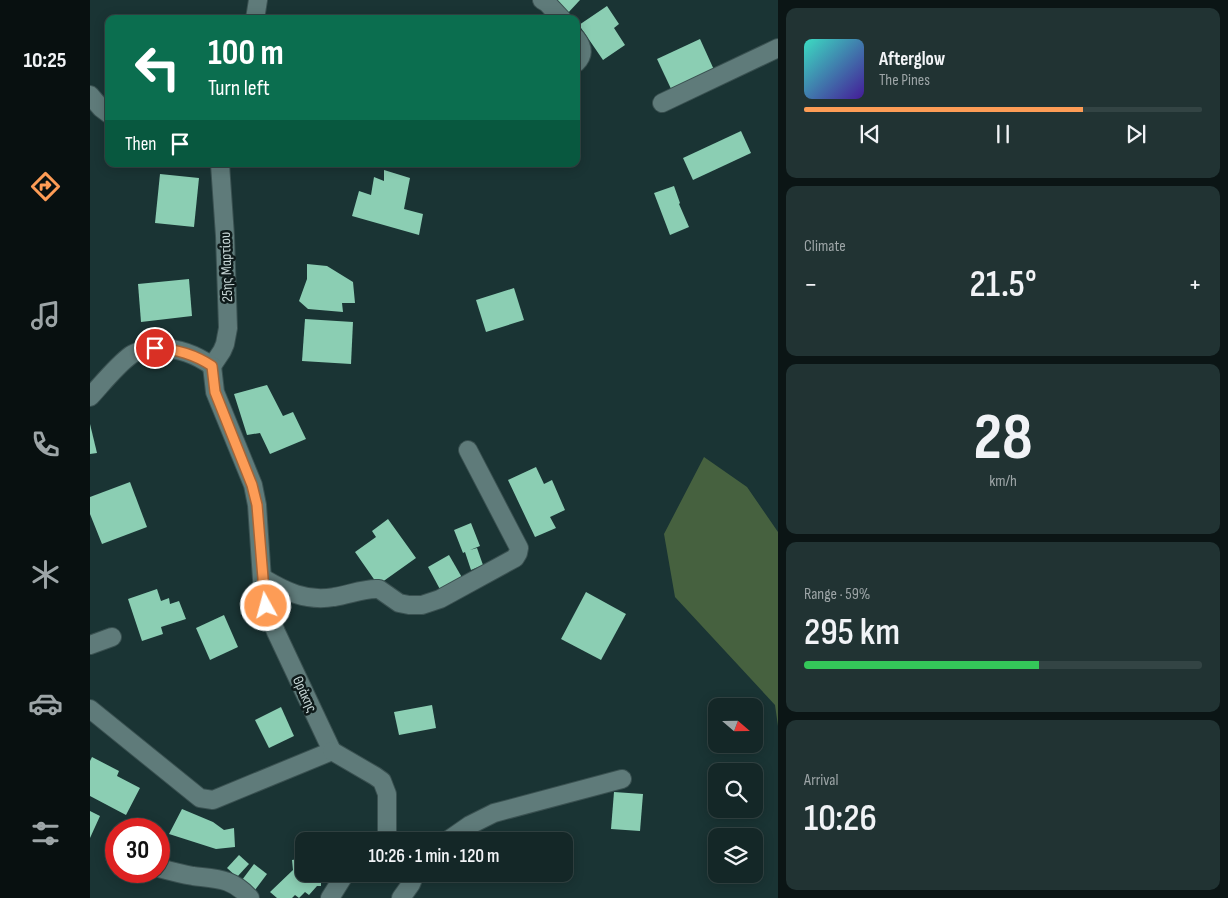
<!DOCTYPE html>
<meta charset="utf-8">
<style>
:root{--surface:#142727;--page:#213333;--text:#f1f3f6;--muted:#9da5a7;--line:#344;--accent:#fd9c56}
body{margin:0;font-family:"Sofia Sans Condensed",sans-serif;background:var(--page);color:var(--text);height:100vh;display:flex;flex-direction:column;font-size:19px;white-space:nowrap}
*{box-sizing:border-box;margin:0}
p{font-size:16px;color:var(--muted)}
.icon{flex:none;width:28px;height:28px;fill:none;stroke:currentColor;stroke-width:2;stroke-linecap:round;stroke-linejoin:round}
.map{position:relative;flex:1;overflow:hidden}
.drawer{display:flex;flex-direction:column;gap:8px;padding:8px;background:#0b1515;width:450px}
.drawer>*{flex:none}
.hud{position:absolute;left:15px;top:15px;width:475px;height:152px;border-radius:10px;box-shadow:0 2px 12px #0003,0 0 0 1px var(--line);background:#0b6e4f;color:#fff;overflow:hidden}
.needle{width:32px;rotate:110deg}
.tools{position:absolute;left:618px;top:698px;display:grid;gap:10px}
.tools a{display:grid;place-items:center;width:55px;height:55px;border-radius:10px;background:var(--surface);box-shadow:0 2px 12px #0003,0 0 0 1px var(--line);font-size:25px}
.speed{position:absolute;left:15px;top:818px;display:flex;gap:10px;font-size:25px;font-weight:700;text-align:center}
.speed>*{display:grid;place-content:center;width:65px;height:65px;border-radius:50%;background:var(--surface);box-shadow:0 2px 12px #0003,0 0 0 1px var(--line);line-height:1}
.speed .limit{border:8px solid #d22;background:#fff;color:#111}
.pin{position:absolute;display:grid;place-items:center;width:42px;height:42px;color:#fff;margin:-21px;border:2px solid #fff;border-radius:50%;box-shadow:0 1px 5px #0007}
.me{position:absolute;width:55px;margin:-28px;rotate:353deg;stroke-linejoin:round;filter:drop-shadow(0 0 4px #0008)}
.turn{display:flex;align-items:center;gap:18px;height:105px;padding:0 20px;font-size:22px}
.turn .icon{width:65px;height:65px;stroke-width:2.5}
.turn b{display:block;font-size:35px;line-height:42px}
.then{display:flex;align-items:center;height:48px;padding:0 20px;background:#0003;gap:10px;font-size:19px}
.big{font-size:38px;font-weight:600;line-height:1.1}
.drawer .tile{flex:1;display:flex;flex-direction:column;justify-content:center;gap:8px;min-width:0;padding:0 18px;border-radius:10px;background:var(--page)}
.drawer .dial{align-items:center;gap:0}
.dial b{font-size:65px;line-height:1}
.song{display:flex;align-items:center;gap:15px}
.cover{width:60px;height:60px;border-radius:8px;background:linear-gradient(135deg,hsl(170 70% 55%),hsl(260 70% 35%))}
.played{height:5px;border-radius:2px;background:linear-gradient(90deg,var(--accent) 70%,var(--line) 70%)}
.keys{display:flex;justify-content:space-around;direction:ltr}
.heat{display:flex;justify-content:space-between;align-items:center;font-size:28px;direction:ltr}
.charge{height:8px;border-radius:4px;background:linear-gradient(90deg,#34c759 59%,var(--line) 0)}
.trip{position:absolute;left:205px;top:832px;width:278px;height:50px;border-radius:10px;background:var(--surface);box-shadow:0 2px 12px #0003,0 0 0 1px var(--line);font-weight:600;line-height:50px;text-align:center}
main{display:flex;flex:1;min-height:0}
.dock{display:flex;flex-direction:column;width:90px;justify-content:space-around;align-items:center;background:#081010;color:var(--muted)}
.dock .icon{width:35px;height:35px}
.dock .active{color:var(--accent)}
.dock b{font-size:22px;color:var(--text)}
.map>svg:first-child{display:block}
.green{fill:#46613f}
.building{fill:#8bceb3}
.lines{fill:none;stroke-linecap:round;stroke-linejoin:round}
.minor-casing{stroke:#3a5151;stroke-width:20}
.minor{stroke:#5f7b7a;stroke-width:18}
.route-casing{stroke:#a46538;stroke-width:12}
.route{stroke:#fd9c56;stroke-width:9}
.labels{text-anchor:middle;stroke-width:5;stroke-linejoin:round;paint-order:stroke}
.street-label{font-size:15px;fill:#c9d8d8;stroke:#0e1a1a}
</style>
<main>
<nav class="dock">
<b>10:25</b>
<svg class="icon active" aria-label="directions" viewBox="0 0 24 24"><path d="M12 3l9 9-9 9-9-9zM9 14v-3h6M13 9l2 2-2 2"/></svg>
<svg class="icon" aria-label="music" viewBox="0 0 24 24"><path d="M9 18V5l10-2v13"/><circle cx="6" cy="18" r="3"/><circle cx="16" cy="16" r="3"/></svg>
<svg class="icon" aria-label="phone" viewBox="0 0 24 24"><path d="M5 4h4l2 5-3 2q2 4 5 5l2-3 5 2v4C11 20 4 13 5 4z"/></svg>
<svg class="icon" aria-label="climate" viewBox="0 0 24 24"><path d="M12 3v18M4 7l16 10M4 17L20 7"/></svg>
<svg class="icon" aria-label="car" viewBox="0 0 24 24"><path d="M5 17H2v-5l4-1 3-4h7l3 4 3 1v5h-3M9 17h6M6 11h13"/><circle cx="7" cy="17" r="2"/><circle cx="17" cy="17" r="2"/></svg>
<svg class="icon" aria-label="filters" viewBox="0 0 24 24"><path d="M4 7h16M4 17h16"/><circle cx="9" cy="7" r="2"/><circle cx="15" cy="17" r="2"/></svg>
</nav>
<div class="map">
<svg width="688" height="898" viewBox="0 0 688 898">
<rect width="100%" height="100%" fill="#1a3434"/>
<polygon class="green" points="614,457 657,487 688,532 688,726 685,705 585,597 574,534"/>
<g class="building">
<polygon points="462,0 490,0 477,14"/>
<polygon points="517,6 529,24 524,28 535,45 513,60 489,25"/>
<polygon points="610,39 625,72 583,93 567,59"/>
<polygon points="651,131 661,153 603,180 593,158"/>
<polygon points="294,170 320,178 314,209 333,214 329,235 262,216 269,191 281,195 284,177 294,181"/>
<polygon points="70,174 109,178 104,227 65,223"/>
<polygon points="584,186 590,203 589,204 599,227 580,235 564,193"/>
<polygon points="217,264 237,266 263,282 265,303 252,303 253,312 218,309 209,301 217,279"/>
<polygon points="99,279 102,316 51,322 48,284"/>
<polygon points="424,288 434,320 396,332 386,300"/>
<polygon points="215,319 263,322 261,364 212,361"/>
<polygon points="177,385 193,416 203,412 216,439 180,454 170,433 157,435 144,394"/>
<polygon points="0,424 7,453 0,454"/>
<polygon points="446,467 454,484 462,480 475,510 460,517 466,528 445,537 418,480"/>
<polygon points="40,482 57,527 12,544 0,514 0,497"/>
<polygon points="298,519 326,558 288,585 265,552 286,537 282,531"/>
<polygon points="381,523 390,546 380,550 387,548 393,565 381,570 375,552 373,553 364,530"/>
<polygon points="359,555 374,581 352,593 338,567"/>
<polygon points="67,589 71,601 79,598 80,604 89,601 96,619 71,627 73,634 52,641 38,599"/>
<polygon points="496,592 536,614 511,660 471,639"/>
<polygon points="134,615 148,647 120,660 106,628"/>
<polygon points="342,705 346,728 309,735 304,712"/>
<polygon points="191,707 204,736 179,748 165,720"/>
<polygon points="2,757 29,771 27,776 50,788 36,815 0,796 0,761"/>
<polygon points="524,792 553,794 550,831 521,829"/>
<polygon points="92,809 123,822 134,830 144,828 145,847 126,849 79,834"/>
<polygon points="0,811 10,816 0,838"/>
<polygon points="149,855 159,864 147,877 137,868"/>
<polygon points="214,858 214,874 231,874 231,886 227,886 219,895 215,892 209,898 205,895 202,898 187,898 180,892 203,870 202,860"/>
<polygon points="164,864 177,874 165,890 152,880"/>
</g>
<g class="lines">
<defs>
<g id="minor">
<polyline points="452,0 457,3 472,19"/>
<polyline points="165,19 168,0"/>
<path d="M486 38C493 47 495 54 486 63"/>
<polyline points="0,95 11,108 19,114"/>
<polyline points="572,103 688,48"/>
<polyline points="122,366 132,351 135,344 138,328 135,236 130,164"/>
<path d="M0 397C12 384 27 365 41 355 45 352 50 351 55 350 79 345 102 352 122 366"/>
<path d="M173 578C195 591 216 602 244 597 258 595 272 589 286 589H289L309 603 319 605H332L350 599 425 558 428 553 429 548 378 450"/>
<polyline points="0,645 22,637"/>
<polyline points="0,709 110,798 123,800 242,751 186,632 176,606 173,594 167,505 163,485 125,392 122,366"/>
<polyline points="242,751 285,776 292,781 297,794 297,841"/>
<polyline points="357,841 380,825 404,813 532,779"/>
<polyline points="25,857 26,857"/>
<path d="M69 868C80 871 92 874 103 876 128 879 142 878 160 898"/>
<polyline points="240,898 255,874"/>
<polyline points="311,898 321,884 325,874"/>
</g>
</defs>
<use href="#minor" class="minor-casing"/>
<use href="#minor" class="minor"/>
</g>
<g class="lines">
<defs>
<path id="route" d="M65 348C86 349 104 354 122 366L125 392 162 485 167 505 173 578V594L176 606"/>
</defs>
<use href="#route" class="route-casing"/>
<use href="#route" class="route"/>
</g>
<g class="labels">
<g class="street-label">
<text transform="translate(136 267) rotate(-92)" y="5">25ης Μαρτίου</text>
<text transform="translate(215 694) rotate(65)" y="5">Θράκης</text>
</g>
</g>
</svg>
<div class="tools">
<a><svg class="needle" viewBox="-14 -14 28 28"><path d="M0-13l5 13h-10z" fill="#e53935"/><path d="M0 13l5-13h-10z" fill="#9da5a7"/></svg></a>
<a><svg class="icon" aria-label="search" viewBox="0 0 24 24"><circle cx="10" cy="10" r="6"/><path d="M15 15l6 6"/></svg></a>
<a><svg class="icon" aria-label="layers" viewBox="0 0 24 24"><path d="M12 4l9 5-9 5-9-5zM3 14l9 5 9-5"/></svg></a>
</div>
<div class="speed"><div class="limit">30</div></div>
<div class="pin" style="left:65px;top:348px;background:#d93025"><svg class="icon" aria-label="arrive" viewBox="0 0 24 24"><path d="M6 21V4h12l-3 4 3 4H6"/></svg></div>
<svg class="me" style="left:176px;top:606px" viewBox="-20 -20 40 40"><circle r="17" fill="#fd9c56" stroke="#fff" stroke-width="3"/><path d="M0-11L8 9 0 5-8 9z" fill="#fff"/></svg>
<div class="trip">10:26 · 1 min · 120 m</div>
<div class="hud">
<div class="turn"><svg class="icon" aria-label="left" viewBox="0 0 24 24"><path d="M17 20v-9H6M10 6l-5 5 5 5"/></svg><div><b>100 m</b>Turn left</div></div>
<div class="then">Then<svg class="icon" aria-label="arrive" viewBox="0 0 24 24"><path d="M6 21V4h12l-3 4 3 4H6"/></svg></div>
</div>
</div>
<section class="drawer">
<div class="tile">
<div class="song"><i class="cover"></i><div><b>Afterglow</b><p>The Pines</p></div></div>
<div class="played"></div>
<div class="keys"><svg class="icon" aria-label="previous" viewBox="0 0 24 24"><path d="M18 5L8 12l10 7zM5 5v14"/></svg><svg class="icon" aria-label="pause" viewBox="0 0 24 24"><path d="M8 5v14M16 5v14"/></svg><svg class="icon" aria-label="next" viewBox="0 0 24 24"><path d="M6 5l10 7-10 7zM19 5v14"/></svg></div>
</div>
<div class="tile"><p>Climate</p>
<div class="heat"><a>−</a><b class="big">21.5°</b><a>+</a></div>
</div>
<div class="tile dial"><b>28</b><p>km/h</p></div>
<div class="tile"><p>Range · 59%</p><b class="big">295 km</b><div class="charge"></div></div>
<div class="tile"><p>Arrival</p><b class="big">10:26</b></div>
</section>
</main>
